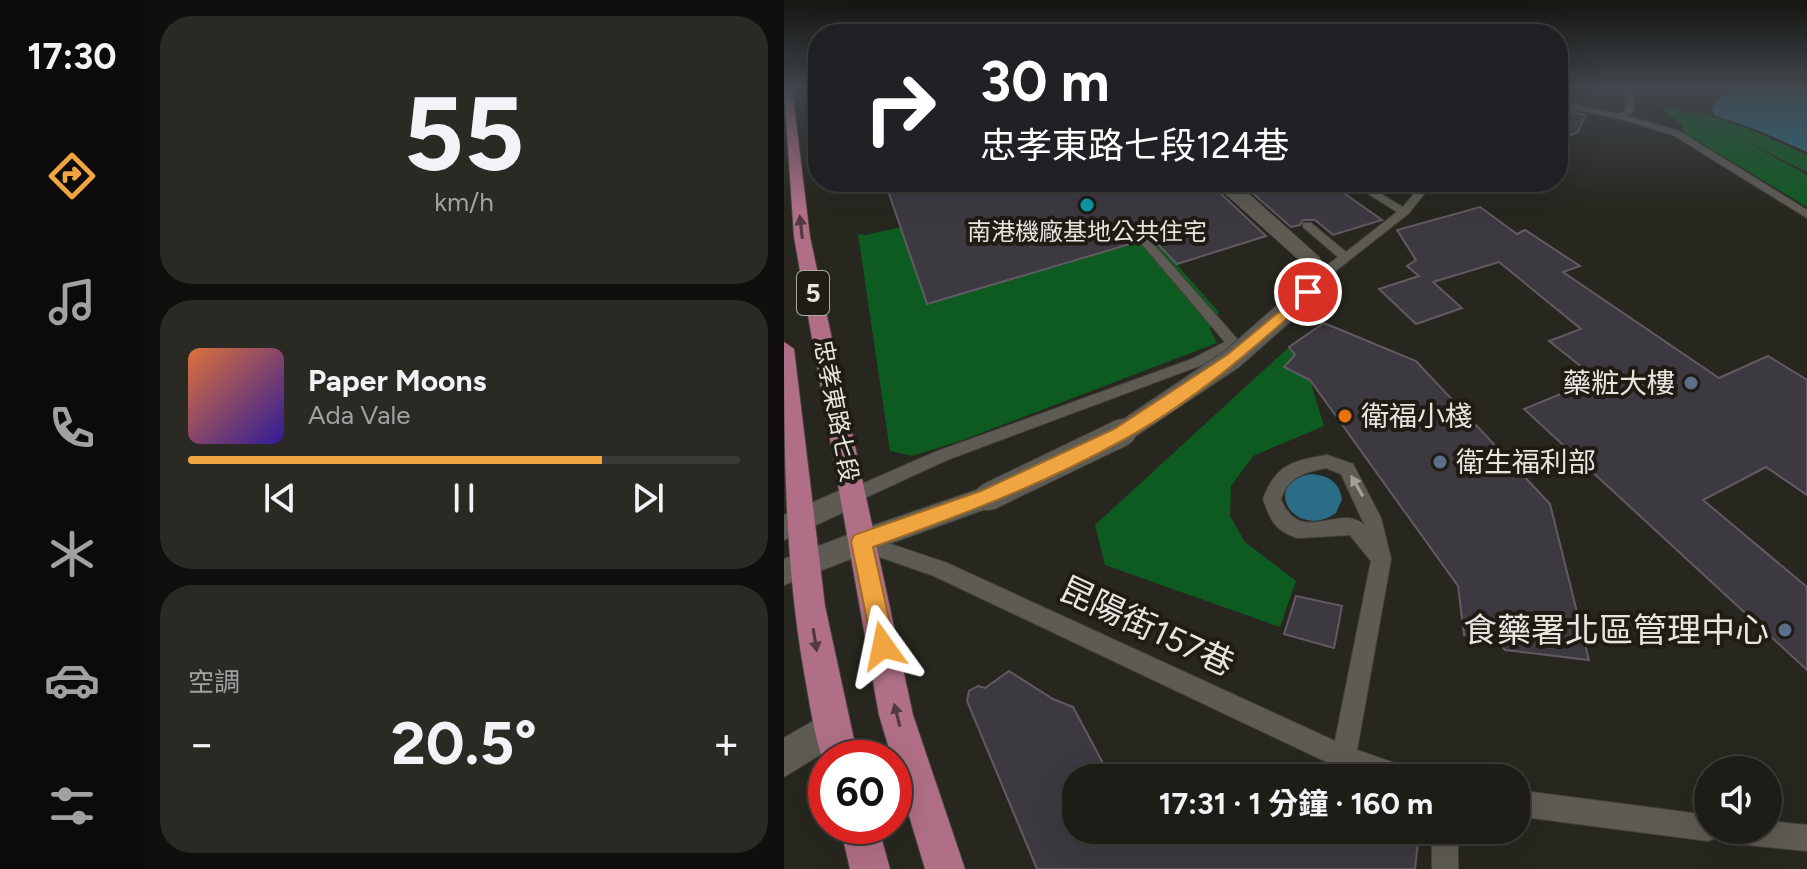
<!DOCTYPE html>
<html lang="zh-TW">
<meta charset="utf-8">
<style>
:root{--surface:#1d1c17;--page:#2a2924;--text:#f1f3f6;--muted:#a0a1a1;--line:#3b3a36;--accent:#f1a540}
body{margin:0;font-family:Figtree,"Noto Sans TC",sans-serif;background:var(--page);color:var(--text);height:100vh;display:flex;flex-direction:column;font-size:30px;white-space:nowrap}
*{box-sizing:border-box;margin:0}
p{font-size:26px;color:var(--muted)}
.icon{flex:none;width:44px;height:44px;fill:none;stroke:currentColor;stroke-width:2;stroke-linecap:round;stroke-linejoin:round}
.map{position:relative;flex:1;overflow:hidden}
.drawer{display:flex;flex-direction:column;gap:16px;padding:16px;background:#100f0d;width:640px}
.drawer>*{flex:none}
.banner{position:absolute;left:24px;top:24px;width:760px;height:168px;border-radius:32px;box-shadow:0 8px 32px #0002,0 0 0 2px var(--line);background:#202124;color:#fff;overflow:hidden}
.fabs{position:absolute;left:910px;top:756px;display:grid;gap:16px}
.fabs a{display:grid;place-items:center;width:88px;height:88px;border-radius:50%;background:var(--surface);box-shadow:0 8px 32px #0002,0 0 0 2px var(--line);font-size:40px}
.speed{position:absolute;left:24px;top:740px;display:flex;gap:16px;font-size:40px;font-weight:700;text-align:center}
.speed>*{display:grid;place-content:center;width:104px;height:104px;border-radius:50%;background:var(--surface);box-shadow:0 8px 32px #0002,0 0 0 2px var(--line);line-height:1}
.speed .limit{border:12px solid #d22;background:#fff;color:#111}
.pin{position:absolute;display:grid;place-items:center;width:68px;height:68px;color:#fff;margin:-34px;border:4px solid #fff;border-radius:50%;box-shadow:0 2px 8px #0007}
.me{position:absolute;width:88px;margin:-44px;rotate:348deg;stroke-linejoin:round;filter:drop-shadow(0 0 6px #0008)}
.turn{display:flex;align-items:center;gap:28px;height:168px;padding:0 40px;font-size:36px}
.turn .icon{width:104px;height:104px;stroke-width:2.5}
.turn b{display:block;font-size:56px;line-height:68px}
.big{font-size:60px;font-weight:700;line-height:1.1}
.drawer .tile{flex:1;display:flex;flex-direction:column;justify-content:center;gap:12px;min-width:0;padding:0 28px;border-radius:32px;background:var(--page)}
.drawer .dial{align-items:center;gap:0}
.dial b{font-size:104px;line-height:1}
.song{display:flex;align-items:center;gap:24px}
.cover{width:96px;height:96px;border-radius:12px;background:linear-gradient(135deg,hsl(20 70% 55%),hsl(250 70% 35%))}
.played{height:8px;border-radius:4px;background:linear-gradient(90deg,var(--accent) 75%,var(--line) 75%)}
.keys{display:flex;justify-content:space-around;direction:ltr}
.heat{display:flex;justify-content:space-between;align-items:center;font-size:44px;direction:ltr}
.trip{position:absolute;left:278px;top:764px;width:468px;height:80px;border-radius:32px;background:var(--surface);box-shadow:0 8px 32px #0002,0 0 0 2px var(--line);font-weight:700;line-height:80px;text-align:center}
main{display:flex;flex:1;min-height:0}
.dock{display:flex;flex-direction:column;width:144px;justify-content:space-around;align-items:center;background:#0c0b09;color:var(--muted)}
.dock .icon{width:56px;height:56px}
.dock .current{color:var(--accent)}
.dock b{font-size:36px;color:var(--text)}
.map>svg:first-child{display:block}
.green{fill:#0e5b21}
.water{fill:#2b6d86}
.building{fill:#3d3940;stroke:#605b62;stroke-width:2}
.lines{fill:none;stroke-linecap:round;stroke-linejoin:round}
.lane-casing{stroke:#43423c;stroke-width:2}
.street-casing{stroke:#43423c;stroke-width:2}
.secondary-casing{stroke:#43423c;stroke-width:2}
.primary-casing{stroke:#43423c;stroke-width:2}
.lane{fill:#5d5b53;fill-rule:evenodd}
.street{fill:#5d5b53;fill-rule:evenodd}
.secondary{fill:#5d5b53;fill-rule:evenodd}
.primary{fill:#b06f87;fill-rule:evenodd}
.street-bridge-far2-casing{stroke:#43423c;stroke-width:17;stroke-linecap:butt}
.street-bridge-far1-casing{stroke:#43423c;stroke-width:23;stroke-linecap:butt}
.street-bridge-casing{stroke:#43423c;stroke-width:29;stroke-linecap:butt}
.street-bridge-far2{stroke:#5d5b53;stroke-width:16}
.street-bridge-far1{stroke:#5d5b53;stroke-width:21}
.street-bridge{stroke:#5d5b53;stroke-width:27}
.oneway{fill:#51393d}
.oneway2{fill:#a2a09a}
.route{fill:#f1a540;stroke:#9d6b2a;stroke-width:2}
.culture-dot{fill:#0f9aa8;stroke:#1e1c15;stroke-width:3}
.service-dot{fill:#5c6f8a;stroke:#1e1c15;stroke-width:3}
.food-dot{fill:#e8710a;stroke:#1e1c15;stroke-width:3}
.labels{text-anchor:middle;stroke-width:8;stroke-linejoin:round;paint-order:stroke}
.far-poi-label{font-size:24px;fill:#e6e5e0;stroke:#1e1c15}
.far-street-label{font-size:24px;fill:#e6e5e0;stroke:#1e1c15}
.shield{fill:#1e1c15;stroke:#aaa9a3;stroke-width:2}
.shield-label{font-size:26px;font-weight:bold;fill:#e6e5e0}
.poi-label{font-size:28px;fill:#e6e5e0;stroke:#1e1c15;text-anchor:start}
.near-street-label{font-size:34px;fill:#e6e5e0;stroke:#1e1c15}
.near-poi-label{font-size:34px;fill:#e6e5e0;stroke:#1e1c15;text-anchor:end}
</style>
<main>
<nav class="dock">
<b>17:30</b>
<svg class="icon current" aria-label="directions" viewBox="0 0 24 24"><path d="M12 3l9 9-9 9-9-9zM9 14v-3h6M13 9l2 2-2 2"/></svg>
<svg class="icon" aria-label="music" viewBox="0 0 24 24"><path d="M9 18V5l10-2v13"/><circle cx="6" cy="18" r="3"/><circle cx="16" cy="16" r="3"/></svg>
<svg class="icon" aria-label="phone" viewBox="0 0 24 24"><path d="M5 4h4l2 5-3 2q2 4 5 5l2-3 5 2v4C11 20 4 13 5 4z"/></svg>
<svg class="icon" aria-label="climate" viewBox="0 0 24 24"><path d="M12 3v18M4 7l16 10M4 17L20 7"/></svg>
<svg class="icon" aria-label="car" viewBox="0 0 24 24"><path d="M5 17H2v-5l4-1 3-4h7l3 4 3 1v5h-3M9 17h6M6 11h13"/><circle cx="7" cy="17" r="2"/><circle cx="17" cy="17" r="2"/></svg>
<svg class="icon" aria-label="filters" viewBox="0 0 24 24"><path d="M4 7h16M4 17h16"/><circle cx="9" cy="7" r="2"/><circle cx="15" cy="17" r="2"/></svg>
</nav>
<section class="drawer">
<div class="tile dial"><b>55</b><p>km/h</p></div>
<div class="tile">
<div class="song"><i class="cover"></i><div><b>Paper Moons</b><p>Ada Vale</p></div></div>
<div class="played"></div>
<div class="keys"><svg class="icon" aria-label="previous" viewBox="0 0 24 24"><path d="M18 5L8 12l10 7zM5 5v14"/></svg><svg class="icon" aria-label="pause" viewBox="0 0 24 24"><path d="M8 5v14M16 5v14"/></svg><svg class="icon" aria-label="next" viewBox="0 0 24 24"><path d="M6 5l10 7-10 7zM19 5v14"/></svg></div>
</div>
<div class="tile"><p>空調</p>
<div class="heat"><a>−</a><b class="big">20.5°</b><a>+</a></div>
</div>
</section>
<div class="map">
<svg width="1023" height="869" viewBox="0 0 1023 869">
<rect width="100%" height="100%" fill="#27261f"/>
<g class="green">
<path d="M876 106C916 112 985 155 1023 175V207L899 132V127Z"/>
<path d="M899 110C943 117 982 136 1023 155V172Z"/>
<polygon points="121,226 143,304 369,238 435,312 426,329 433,343 179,440 128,456 106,451 74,234 82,235"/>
<polygon points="505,347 526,380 540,426 469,456 447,486 446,516 461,542 512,581 496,627 321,565 311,525"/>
</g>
<g class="water">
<polygon points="942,88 1023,88 1023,152 976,131 930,115 928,108"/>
<path d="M528 474C545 476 555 482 558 499L552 513C511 542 474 482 528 474Z"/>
</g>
<g class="building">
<polygon points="779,110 802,115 793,133 774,139 774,118"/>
<polygon points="101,182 429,182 433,190 482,236 393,264 368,238 356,235 353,242 143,304"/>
<polygon points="456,182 544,182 598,220 549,235 531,220 519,220 516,225 507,227"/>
<polygon points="696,207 733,234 741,230 796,266 779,272 935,378 984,356 1023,380 1023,495 982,467 919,500 1023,587 1023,670 740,409 813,379 765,341 797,329 715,262 649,282 678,308 632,324 595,289 635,276 623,266 632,260 613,230"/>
<polygon points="540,323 632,361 766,504 805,660 721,650 708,632 680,635 674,586 526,380 500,367 511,355 505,347"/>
<polygon points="512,596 558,606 550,648 500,634"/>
<polygon points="225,671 269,699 289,707 327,778 292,778 292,830 598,830 634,842 631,869 253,869 183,701 185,691 194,686 201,688"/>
</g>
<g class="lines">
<defs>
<g id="lane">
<polygon points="841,88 849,88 850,110 844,116 895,131 1023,210 1023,218 889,135 837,119 774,106 774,102 837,114 842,109"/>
<polygon points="565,182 577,182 619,207 635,188 631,182 641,182 645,188 624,214 526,291 518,291 518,285 554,257 519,227 519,223 527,223 562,252 613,212"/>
<polygon points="356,238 364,238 454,340 456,343 454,346 418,365 163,460 74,501 68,503 62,501 59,496 62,491 151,452 408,359 441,342 356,242"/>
<path d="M543 455 569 464 597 518 607 559 573 750 628 769 631 778H585L551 766 150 576 70 548 68 542 70 536 77 534 163 563 551 741 587 561 566 535 513 538C490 530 487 521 479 499 492 464 509 461 543 455ZM542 468 557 474 581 526C558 501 516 548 497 499 504 477 521 472 542 468Z"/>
<polygon points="732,790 924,815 924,830 984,830 984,821 1023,825 1023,851 942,843 932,838 924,841 732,816"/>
<rect x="648" y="830" width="26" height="39"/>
</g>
<g id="street">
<polygon points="204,486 213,489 217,497 213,505 77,554 67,551 63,542 67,533"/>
<polygon points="48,710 60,716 66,728 60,740 0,777 0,738"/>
</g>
<g id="secondary">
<polygon points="68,485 77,488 81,496 77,504 0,540 0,515"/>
<polygon points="77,530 87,533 91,542 87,551 0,585 0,559"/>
</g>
<g id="primary">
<polygon points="0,88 8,88 26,237 129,715 181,869 141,869 95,715 10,237"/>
<path d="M0 342 10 349 41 606 74 758H42V768C30 738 26 704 20 672 1 562 0 454 0 342Z"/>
<polygon points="56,826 94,826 106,869 66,869"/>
</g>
</defs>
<use href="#lane" class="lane-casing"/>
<use href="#street" class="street-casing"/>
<use href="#secondary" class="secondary-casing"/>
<use href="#primary" class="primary-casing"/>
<use href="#lane" class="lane"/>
<use href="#street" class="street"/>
<use href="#secondary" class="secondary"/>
<use href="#primary" class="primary"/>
<defs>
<polyline id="street-bridge-far2" points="440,182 529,262 531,272 525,288"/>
<polyline id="street-bridge-far1" points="336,434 448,359 524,292 526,286"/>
<polyline id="street-bridge" points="204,497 339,432"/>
</defs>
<use href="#street-bridge-far2" class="street-bridge-far2-casing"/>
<use href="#street-bridge-far1" class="street-bridge-far1-casing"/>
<use href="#street-bridge" class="street-bridge-casing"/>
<use href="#street-bridge-far2" class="street-bridge-far2"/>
<use href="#street-bridge-far1" class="street-bridge-far1"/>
<use href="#street-bridge" class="street-bridge"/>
</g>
<defs><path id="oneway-solid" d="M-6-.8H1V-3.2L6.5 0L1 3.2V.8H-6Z" transform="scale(2)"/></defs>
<g class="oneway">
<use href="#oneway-solid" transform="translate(17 227) rotate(-97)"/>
<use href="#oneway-solid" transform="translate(31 640) rotate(81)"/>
<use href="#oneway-solid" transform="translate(113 715) rotate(-104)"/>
</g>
<use class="oneway2" href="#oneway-solid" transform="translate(573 486) rotate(-120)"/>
<linearGradient id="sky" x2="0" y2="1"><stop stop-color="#151511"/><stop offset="0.42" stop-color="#41474d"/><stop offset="1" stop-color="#41474d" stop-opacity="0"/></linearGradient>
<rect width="1023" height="209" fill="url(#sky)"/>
<path class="route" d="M524 288 529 289V295C471 348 410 401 341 439 261 484 175 516 89 547L111 646 108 654 99 658 90 654 67 542 70 535 197 491 330 429 443 355Z"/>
<circle class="culture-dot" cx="303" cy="205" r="8"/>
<g class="service-dot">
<circle cx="907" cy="383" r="8"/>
<circle cx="656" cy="462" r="8"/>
<circle cx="1001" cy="630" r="8"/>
</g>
<circle class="food-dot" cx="561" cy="416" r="8"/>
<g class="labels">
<g class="far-poi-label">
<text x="303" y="240">南港機廠基地公共住宅</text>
</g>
<g class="far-street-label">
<text transform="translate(52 411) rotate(79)" y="8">忠孝東路七段</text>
</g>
<rect class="shield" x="13" y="271" width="32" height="44" rx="6"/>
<g class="shield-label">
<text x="29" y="302">5</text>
</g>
<g class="poi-label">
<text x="891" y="393" text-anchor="end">藥粧大樓</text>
<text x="577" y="426">衛福小棧</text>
<text x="672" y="472">衛生福利部</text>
</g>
<g class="near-street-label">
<text transform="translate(363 626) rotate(25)" y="12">昆陽街157巷</text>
</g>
<g class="near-poi-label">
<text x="985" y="642">食藥署北區管理中心</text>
</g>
</g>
</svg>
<div class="fabs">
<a><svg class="icon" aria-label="sound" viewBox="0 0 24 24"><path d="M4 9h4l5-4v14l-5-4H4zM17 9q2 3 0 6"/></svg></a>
</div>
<div class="speed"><div class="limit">60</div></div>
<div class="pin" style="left:524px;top:292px;background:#d93025"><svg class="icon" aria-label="arrive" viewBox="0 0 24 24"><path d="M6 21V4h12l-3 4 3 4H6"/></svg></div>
<svg class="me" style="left:99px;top:646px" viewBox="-20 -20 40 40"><path d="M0-17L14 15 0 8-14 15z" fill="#f1a540" stroke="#fff" stroke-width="4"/></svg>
<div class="trip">17:31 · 1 分鐘 · 160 m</div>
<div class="banner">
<div class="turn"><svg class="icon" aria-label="right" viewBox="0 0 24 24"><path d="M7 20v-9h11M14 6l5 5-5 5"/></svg><div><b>30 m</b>忠孝東路七段124巷</div></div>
</div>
</div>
</main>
